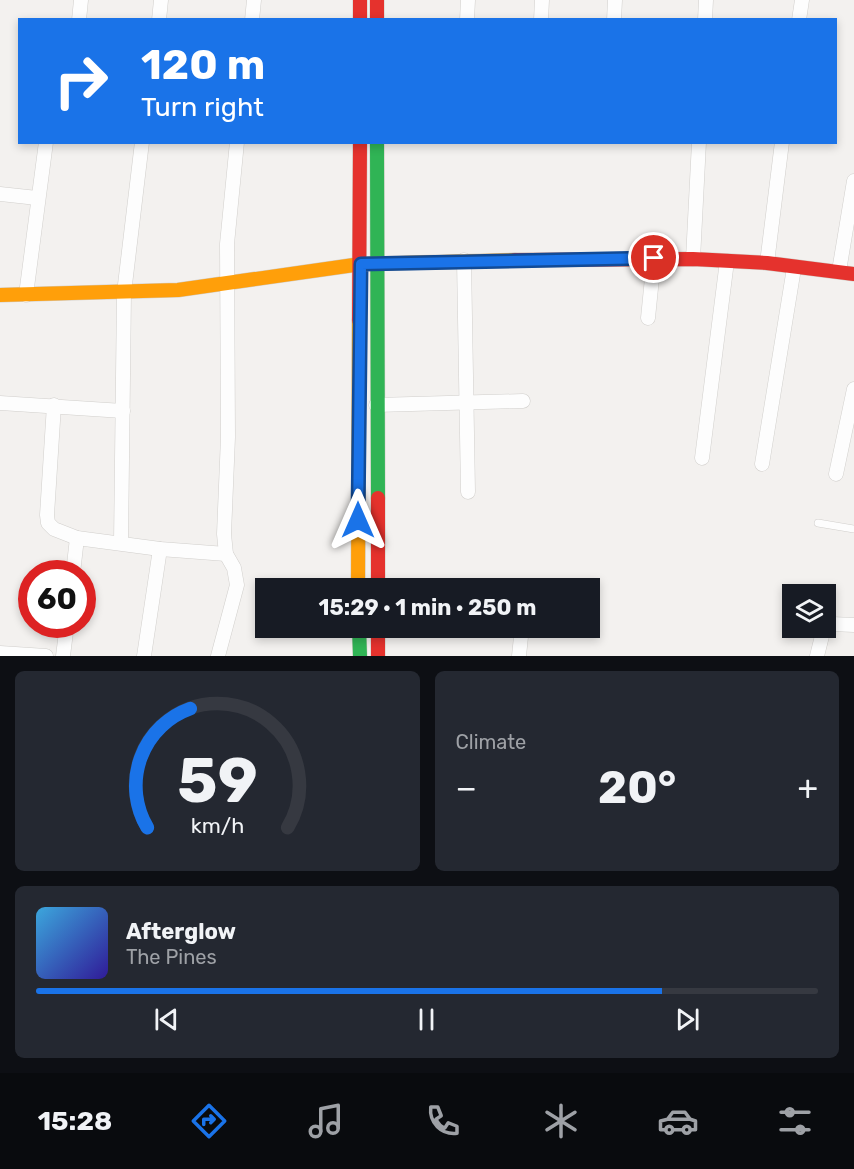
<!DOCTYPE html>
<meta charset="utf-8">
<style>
:root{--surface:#171b24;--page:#242831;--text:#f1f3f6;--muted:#9ea1a6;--line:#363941;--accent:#1a73e8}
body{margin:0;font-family:Rubik,sans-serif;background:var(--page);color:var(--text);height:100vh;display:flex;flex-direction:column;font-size:22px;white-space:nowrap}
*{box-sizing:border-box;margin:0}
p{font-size:20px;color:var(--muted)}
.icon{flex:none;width:33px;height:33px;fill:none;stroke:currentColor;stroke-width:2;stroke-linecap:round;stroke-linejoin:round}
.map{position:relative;height:656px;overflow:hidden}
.panel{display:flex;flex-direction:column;gap:15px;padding:15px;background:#0d0f14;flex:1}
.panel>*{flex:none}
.top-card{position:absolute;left:18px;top:18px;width:819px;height:126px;border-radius:0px;box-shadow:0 3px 9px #0003;background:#1a73e8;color:#fff;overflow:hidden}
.controls{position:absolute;left:782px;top:584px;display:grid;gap:12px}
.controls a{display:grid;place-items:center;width:54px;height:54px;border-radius:0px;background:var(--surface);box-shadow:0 3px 9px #0003;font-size:30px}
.speed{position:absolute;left:18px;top:560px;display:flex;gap:12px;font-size:30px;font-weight:700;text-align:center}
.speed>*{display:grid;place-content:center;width:78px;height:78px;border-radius:50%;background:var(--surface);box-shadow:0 3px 9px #0003;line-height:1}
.speed .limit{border:9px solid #d22;background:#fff;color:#111}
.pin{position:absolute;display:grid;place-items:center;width:51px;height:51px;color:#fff;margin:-26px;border:3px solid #fff;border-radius:50%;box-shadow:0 2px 6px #0007}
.me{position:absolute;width:66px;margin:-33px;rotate:0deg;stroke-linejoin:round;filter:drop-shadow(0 0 4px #0008)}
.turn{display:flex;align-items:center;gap:21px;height:126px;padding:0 24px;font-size:27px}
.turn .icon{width:78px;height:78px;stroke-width:2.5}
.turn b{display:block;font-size:42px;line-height:51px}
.big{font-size:45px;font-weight:700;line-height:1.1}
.panel .tile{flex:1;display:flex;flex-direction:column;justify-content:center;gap:9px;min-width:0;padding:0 21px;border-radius:9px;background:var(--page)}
.panel .dial{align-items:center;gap:0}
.dial svg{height:156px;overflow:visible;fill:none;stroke:var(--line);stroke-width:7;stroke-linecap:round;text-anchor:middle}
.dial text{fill:var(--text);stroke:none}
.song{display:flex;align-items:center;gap:18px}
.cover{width:72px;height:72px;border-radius:9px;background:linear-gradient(135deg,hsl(200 70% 55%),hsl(250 70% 35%))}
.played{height:6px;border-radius:3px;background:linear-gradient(90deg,var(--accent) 80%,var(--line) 80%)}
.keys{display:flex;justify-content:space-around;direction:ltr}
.heat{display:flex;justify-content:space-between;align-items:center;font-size:33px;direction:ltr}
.panel .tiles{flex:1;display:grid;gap:15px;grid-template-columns:1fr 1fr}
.tile:last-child{grid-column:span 2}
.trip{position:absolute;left:255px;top:578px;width:345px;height:60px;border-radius:0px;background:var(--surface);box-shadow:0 3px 9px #0003;font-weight:700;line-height:60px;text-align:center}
.tabs{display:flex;height:96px;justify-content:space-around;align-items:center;background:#090b0e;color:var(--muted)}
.tabs .icon{width:42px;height:42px}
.tabs .selected{color:var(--accent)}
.tabs b{font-size:27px;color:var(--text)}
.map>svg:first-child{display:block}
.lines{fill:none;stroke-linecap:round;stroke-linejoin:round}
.lane-casing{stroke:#d1cfcc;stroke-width:8}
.street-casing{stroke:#d1cfcc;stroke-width:15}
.fast-casing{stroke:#d2cdc6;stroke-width:15}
.slow-casing{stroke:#d2cdc6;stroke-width:15}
.jam-casing{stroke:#d2cdc6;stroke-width:15}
.lane{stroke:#fdfdfd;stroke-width:7}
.street{stroke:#fdfdfd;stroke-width:14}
.fast{stroke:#30b455;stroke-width:14}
.slow{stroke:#ff9f0a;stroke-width:14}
.jam{stroke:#e5322d;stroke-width:14}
.route-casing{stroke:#114b97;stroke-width:15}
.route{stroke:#1a73e8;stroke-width:10}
</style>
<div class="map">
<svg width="854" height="656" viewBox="0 0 854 656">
<rect width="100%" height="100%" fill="#f3f1ef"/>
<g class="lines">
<defs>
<polyline id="lane" points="818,523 854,529"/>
<g id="street">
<polyline points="79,20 81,0"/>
<polyline points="159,20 161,0"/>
<polyline points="252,20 254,0"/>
<polyline points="467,20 468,0"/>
<polyline points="541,20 542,0"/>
<polyline points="614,20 615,0"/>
<polyline points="705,20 706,0"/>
<polyline points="799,20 802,0"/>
<polyline points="0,194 37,198"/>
<polyline points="693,259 699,142"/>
<polyline points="464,260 468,492"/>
<polyline points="767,263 782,142"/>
<polyline points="839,271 854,181"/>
<polyline points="26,295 46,142"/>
<polyline points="648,318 654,258"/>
<polyline points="0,403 123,411"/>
<polyline points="54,405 47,515 48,523 54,529 77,538 160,549 226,554"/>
<polyline points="376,405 523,401"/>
<polyline points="702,458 727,261"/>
<polyline points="762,464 794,268"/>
<polyline points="836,474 854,389"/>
<polyline points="121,543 124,293 142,142"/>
<polyline points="73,573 77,538"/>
<polyline points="0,653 46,656"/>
<polyline points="63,656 67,624"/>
<polyline points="144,656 160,549"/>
<polyline points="218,656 237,585 234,568 226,554 224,534 228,437 227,244 237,142"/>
<polyline points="519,656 522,627"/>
<polyline points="817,656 824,628 832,624 854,625"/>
</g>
<g id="fast">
<polyline points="377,142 378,498"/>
<polyline points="359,627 360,656"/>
</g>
<g id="slow">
<polyline points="0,295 178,290 361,264 515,260"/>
<polyline points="358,588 359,320"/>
</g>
<g id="jam">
<polyline points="360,0 360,20"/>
<polyline points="377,0 377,20"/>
<polyline points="515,260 693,259 767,263 854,274"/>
<polyline points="359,320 360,142"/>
<polyline points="378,498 378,588"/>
<polyline points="378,627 378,656"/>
</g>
</defs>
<use href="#lane" class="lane-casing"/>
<use href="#street" class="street-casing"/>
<use href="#fast" class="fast-casing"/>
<use href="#slow" class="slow-casing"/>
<use href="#jam" class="jam-casing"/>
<use href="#lane" class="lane"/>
<use href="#street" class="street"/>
<use href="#fast" class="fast"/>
<use href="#slow" class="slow"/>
<use href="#jam" class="jam"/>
</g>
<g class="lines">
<defs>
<polyline id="route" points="358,520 361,264 654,258"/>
</defs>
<use href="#route" class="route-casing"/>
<use href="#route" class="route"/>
</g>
</svg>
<div class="controls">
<a><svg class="icon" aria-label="layers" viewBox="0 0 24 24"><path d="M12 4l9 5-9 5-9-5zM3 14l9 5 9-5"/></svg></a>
</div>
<div class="speed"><div class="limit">60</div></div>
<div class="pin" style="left:654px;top:258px;background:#d93025"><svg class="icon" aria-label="arrive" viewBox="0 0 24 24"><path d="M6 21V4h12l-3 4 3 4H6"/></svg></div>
<svg class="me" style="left:358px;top:520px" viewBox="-20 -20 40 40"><path d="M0-17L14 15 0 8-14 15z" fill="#1a73e8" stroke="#fff" stroke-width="4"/></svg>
<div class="trip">15:29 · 1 min · 250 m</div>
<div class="top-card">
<div class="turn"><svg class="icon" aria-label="right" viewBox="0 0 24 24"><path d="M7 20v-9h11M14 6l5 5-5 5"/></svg><div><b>120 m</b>Turn right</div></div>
</div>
</div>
<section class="panel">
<div class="tiles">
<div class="tile dial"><svg viewBox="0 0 100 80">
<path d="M14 69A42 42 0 1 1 86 69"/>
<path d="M14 69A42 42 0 0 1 36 8" stroke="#1a73e8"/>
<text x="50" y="56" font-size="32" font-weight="700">59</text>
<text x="50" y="72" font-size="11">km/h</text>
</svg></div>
<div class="tile"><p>Climate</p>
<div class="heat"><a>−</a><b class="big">20°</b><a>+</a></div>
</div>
<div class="tile">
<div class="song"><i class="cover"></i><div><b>Afterglow</b><p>The Pines</p></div></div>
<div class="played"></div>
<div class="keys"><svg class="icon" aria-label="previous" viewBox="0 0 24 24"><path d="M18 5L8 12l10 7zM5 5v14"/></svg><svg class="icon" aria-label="pause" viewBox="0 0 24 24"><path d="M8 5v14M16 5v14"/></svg><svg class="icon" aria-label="next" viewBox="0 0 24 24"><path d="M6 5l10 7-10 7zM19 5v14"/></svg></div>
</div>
</div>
</section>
<nav class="tabs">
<b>15:28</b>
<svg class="icon selected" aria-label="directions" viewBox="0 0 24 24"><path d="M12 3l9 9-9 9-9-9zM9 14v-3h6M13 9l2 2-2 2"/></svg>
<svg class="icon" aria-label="music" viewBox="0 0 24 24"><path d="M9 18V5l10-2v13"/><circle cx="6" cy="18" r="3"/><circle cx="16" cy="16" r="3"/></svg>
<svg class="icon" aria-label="phone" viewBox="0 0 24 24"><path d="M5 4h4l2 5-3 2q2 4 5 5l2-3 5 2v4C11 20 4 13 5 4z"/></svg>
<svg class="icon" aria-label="climate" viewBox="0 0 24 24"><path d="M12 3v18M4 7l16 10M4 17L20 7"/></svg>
<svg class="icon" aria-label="car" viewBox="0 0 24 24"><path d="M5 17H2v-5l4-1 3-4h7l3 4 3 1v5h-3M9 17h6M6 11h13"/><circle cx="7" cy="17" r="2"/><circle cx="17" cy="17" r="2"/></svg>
<svg class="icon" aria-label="filters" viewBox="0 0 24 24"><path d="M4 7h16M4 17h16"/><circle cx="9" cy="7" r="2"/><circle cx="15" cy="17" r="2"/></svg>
</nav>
